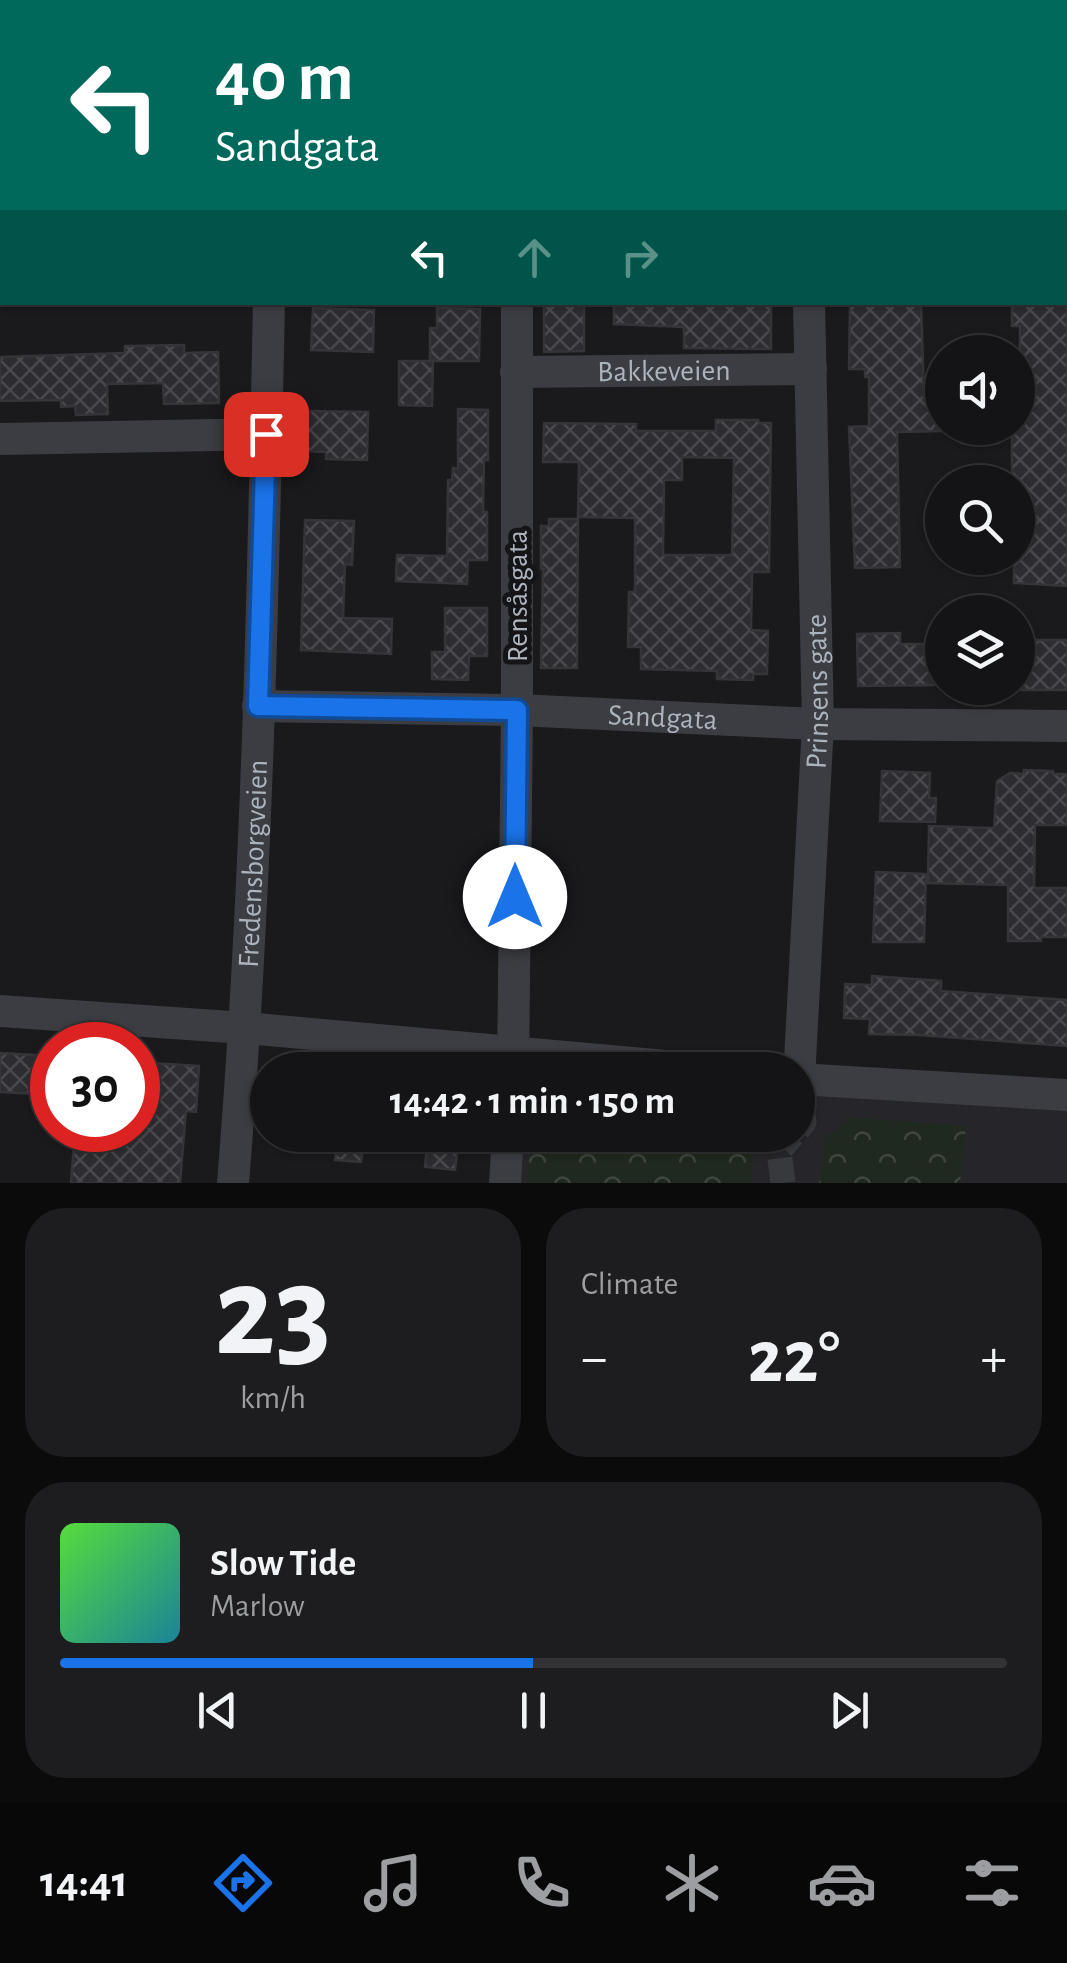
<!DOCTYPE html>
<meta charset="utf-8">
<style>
:root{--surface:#141416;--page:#1d1d1f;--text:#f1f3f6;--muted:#9d9ea1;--line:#333335;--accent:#1a73e8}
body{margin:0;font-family:"Alegreya Sans",sans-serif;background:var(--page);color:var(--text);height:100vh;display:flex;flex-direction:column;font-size:38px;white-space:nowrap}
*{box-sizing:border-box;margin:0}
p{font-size:32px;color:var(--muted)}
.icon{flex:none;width:55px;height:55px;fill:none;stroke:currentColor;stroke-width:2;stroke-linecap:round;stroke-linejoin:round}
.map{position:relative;height:1183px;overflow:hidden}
.side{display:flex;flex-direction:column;gap:25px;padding:25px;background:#0b0b0c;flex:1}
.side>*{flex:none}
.guide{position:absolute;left:0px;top:0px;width:1068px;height:305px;box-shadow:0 2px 8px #0004,0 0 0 2px var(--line);background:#00695c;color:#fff;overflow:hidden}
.buttons{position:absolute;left:925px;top:335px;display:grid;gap:20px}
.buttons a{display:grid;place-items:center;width:110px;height:110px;border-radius:50%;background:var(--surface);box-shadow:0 2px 8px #0004,0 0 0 2px var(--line);font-size:50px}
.speed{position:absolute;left:30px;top:1022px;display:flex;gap:20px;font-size:50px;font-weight:700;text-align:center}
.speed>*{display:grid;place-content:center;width:130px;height:130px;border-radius:50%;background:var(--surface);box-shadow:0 2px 8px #0004,0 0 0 2px var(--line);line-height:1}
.speed .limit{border:15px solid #d22;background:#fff;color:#111}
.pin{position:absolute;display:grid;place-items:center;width:85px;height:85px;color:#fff;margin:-42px;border-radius:20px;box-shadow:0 5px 15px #0006}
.me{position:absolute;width:110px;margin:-55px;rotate:0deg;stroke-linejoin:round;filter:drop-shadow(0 0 8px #0008)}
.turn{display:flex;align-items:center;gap:35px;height:210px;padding:0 50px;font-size:45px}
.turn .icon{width:130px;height:130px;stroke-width:2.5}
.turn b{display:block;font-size:70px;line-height:85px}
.lanes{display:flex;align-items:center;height:95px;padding:0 50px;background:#0003;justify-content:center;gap:50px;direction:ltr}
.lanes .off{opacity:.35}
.big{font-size:75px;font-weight:700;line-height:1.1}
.side .widget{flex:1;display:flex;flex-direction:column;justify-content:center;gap:15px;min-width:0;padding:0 35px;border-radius:40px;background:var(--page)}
.side .dial{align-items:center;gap:0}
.dial b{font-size:130px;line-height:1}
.song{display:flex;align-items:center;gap:30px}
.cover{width:120px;height:120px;border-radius:15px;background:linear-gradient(135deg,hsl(110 70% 55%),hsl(190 70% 35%))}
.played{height:10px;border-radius:5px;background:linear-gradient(90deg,var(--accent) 50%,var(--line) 50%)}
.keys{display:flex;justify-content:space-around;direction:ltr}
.heat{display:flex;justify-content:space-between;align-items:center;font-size:55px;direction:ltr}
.side .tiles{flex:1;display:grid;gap:25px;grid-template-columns:1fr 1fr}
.widget:last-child{grid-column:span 2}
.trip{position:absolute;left:250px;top:1052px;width:565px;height:100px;border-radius:50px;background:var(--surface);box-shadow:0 2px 8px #0004,0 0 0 2px var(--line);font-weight:700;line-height:100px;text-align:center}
.dock{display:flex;height:160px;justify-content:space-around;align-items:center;background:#080809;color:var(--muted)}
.dock .icon{width:70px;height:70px}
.dock .selected{color:var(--accent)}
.dock b{font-size:45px;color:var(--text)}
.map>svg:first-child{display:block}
.built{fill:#26262a}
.park{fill:url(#park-crowns)}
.building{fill:url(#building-cross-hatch);stroke:#343439;stroke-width:2.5;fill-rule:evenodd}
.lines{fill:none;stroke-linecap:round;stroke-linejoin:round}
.pedestrian-tunnel{stroke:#37393d;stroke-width:25;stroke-dasharray:25 12;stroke-linecap:butt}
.minor{stroke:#3b3d42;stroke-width:32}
.route-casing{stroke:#114b97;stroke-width:25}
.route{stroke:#1a73e8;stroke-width:18}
.labels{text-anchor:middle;stroke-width:10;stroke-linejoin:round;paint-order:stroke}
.street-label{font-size:30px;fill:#acb3bd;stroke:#151518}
</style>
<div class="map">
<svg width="1067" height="1183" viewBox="0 0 1067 1183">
<defs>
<pattern id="park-crowns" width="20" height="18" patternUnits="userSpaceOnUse" patternTransform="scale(2.5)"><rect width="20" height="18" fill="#202920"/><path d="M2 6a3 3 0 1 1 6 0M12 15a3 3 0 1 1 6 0" fill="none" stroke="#3e463e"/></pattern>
<pattern id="building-cross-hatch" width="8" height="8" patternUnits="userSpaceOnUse" patternTransform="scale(2.5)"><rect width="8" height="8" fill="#2d2d31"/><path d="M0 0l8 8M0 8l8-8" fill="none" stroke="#49494d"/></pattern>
</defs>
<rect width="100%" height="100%" fill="#1a1a1d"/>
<polygon class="built" points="798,1079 1067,1095 1067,1183 505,1183 508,1135 798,1135"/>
<g class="park">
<polygon points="846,1117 966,1126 960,1183 819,1183 825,1134 829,1136 846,1122"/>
<polygon points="530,1135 756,1135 751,1183 527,1183"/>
</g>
<g class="building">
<polygon points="544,302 584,302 584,351 544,352"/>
<polygon points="614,302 771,302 771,349 684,348 684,327 614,324"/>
<polygon points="850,302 921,302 924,398 942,398 942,431 897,432 900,567 855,568 849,427 869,426 869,377 865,377 865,369 849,369"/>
<polygon points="1012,302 1067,302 1067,586 1014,583 1014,558 1018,558 1018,482 1012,482 1012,428 1019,428 1020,326 1012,326"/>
<polygon points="313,308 374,310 373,352 311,350"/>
<polygon points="437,308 480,309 479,361 430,361 430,328 437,328"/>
<polygon points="184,345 184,353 218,352 219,403 164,404 163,383 107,384 108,414 76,415 75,406 61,407 61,400 0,401 0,357 125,353 125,346"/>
<polygon points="399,361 433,361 432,406 399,405"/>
<polygon points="458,409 488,410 488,460 484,460 483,512 487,512 487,560 468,560 467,584 396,581 397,555 447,556 448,480 452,480 453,468 458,469"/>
<polygon points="308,411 368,412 367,460 326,459 326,452 307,451"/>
<path d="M716 420H758L759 423H771L769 572H752L751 630 768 631 767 674H753V680L717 679V671L641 669V647H628L629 592H635V518L578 517 579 462H543L544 423 636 424V431H716ZM682 457 734 458 732 555H663L664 480H682Z"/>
<polygon points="549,519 578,519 577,668 541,668 543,569 541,569 541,526 549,526"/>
<polygon points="305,520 354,521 352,565 345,564 343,618 392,619 391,654 301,650"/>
<polygon points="445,608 487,608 487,656 469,656 468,680 432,679 432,652 445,652"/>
<polygon points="900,633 900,644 942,644 942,685 858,686 857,634"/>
<rect x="1018" y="640" width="49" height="50"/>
<polygon points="1024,770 1053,771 1053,774 1067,774 1067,825 1035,825 1034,888 1067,888 1067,937 1041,937 1041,941 1008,941 1008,885 928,883 929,826 994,828 997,781 1010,773 1024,774"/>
<polygon points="882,771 930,773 929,798 936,798 935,822 880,821"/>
<polygon points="876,872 926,874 924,942 873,942"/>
<polygon points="872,976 941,981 941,991 1067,1000 1067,1046 919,1035 869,1034 870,1019 844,1018 845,984 872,985"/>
<polygon points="0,1053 52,1056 52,1095 0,1092"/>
<polygon points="151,1063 199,1066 196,1112 186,1111 180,1183 71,1183 74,1144 102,1145 103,1135 138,1138 138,1081 149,1081"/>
<polygon points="338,1135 364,1135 361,1162 335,1160"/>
<polygon points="428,1135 459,1135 455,1170 425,1167"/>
</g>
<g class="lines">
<g class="pedestrian-tunnel">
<polyline points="798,1130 804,1122 799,1079"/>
<polyline points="783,1183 779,1151 793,1135"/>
</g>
<g class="minor">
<polyline points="314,0 322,2"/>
<polyline points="797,0 797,2"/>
<polyline points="276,2 276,0"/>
<path id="s1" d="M516 372 811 369"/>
<polyline points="0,439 266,434"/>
<path id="s2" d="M258 706 517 710 818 724 1067 726"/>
<polyline points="0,1011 245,1028 710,1070"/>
<polyline points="513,1070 517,710 517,302"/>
<polyline points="798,1079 1067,1095"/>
<path id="s3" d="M799 1079 818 724 809 302"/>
<path id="s4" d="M233 1183C257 890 263 596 269 302"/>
<polyline points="505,1183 508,1135"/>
</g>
</g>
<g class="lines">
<defs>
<polyline id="route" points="266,434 258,706 517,710 515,897"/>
</defs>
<use href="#route" class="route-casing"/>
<use href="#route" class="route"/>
</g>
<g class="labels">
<g class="street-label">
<text dy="10" stroke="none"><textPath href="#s1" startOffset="148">Bakkeveien</textPath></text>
<text transform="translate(517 596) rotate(-90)" y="10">Rensåsgata</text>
<text dy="10" stroke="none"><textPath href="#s3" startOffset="388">Prinsens gate</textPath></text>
<text dy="10" stroke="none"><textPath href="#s2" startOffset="405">Sandgata</textPath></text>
<text dy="10" stroke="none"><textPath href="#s4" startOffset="320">Fredensborgveien</textPath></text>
</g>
</g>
</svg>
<div class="buttons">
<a><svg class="icon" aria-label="sound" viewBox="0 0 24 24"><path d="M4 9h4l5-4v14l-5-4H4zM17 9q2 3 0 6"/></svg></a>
<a><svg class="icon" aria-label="search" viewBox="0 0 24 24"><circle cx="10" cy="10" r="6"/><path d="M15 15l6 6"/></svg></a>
<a><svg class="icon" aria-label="layers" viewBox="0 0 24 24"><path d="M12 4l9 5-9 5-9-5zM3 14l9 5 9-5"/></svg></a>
</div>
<div class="speed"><div class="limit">30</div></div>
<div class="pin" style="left:266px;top:434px;background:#d93025"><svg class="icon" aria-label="arrive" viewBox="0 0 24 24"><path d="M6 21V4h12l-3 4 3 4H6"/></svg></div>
<svg class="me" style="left:515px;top:897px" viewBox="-20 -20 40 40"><circle r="19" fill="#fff"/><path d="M0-13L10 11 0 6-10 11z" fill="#1a73e8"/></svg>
<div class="trip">14:42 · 1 min · 150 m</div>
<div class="guide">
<div class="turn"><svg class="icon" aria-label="left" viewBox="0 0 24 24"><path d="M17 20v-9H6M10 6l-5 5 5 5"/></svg><div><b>40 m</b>Sandgata</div></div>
<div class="lanes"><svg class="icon" aria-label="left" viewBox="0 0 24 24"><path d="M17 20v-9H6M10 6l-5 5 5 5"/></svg><svg class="icon off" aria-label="ahead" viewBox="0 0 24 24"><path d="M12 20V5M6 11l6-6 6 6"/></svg><svg class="icon off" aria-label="right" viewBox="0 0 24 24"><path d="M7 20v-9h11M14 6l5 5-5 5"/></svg></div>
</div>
</div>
<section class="side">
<div class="tiles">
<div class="widget dial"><b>23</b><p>km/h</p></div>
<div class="widget"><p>Climate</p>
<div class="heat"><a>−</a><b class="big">22°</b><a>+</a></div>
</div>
<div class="widget">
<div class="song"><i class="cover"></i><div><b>Slow Tide</b><p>Marlow</p></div></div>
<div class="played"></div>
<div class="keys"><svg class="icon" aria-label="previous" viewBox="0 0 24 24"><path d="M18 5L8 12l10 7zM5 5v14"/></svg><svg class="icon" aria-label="pause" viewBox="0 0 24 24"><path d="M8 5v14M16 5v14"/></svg><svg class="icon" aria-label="next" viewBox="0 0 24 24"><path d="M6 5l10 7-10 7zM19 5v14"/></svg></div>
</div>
</div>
</section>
<nav class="dock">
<b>14:41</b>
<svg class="icon selected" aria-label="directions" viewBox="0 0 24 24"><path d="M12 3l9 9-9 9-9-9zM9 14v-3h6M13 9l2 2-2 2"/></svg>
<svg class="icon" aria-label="music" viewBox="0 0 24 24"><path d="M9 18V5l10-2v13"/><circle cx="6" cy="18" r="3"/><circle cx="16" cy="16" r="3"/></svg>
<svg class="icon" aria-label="phone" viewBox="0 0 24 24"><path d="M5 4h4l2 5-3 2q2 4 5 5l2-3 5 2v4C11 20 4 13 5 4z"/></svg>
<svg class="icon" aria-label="climate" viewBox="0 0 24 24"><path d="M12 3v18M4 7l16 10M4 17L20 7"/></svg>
<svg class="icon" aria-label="car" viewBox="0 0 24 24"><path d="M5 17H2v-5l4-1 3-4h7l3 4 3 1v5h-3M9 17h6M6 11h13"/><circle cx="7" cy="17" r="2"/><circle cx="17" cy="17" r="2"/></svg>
<svg class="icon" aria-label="filters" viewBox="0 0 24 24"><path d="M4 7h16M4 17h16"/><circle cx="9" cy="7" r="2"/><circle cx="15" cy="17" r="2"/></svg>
</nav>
